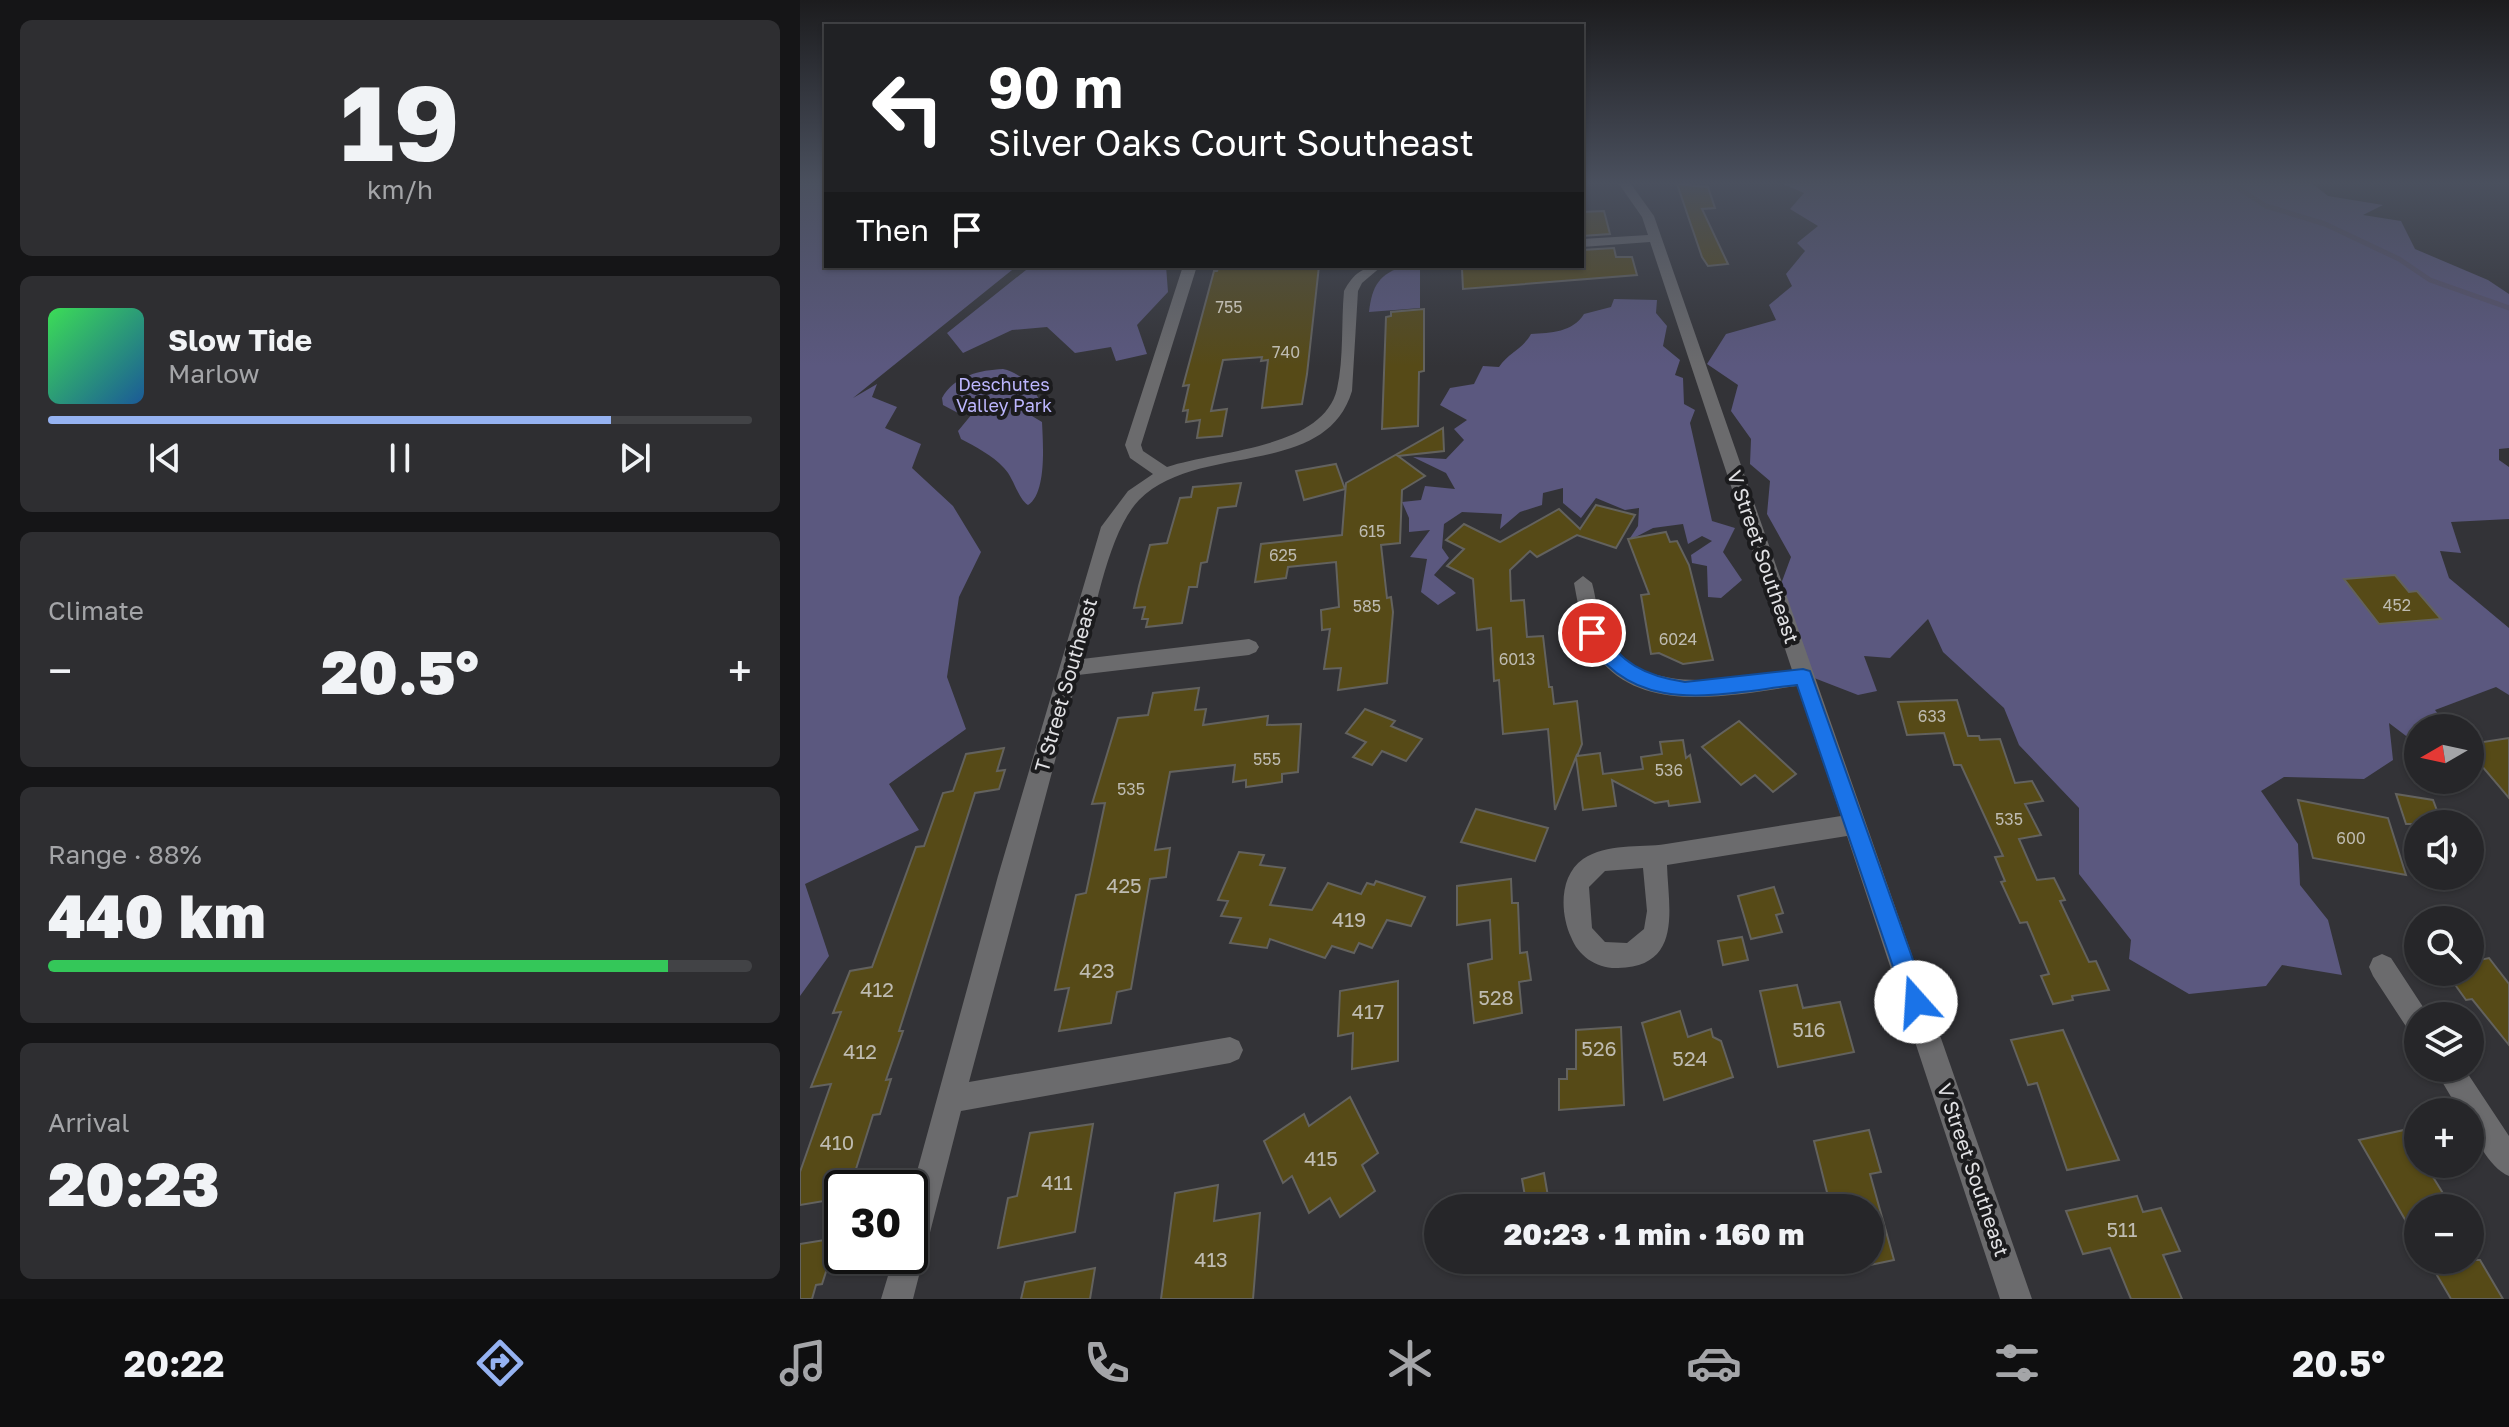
<!DOCTYPE html>
<meta charset="utf-8">
<style>
:root{--surface:#262629;--page:#2e2e31;--text:#f1f3f6;--muted:#a4a5a8;--line:#424346;--accent:#95b2f1}
body{margin:0;font-family:"Golos Text",sans-serif;background:var(--page);color:var(--text);height:100vh;display:flex;flex-direction:column;font-size:30px;white-space:nowrap}
*{box-sizing:border-box;margin:0}
p{font-size:26px;color:var(--muted)}
.icon{flex:none;width:44px;height:44px;fill:none;stroke:currentColor;stroke-width:2;stroke-linecap:round;stroke-linejoin:round}
.map{position:relative;flex:1;overflow:hidden}
.sheet{display:flex;flex-direction:column;gap:20px;padding:20px;background:#151517;width:800px}
.sheet>*{flex:none}
.hud{position:absolute;left:24px;top:24px;width:760px;height:244px;border-radius:0px;box-shadow:0 2px 6px #0004,0 0 0 2px var(--line);background:#202124;color:#fff;overflow:hidden}
.needle{width:52px;rotate:261deg}
.buttons{position:absolute;left:1604px;top:714px;display:grid;gap:16px}
.buttons a{display:grid;place-items:center;width:80px;height:80px;border-radius:50%;background:var(--surface);box-shadow:0 2px 6px #0004,0 0 0 2px var(--line);font-size:40px}
.speed{position:absolute;left:24px;top:1170px;display:flex;gap:16px;font-size:40px;font-weight:700;text-align:center}
.speed>*{display:grid;place-content:center;width:104px;height:104px;border-radius:50%;background:var(--surface);box-shadow:0 2px 6px #0004,0 0 0 2px var(--line);line-height:1}
.speed .limit{border:4px solid #111;border-radius:12px;background:#fff;color:#111}
.pin{position:absolute;display:grid;place-items:center;width:68px;height:68px;color:#fff;margin:-34px;border:4px solid #fff;border-radius:50%;box-shadow:0 2px 8px #0007}
.me{position:absolute;width:88px;margin:-44px;rotate:341deg;stroke-linejoin:round;filter:drop-shadow(0 0 6px #0008)}
.turn{display:flex;align-items:center;gap:28px;height:168px;padding:0 32px;font-size:36px}
.turn .icon{width:104px;height:104px;stroke-width:2.5}
.turn b{display:block;font-size:56px;line-height:68px}
.then{display:flex;align-items:center;height:76px;padding:0 32px;background:#0003;gap:16px;font-size:30px}
.big{font-size:60px;font-weight:800;line-height:1.1}
.sheet .tile{flex:1;display:flex;flex-direction:column;justify-content:center;gap:12px;min-width:0;padding:0 28px;border-radius:12px;background:var(--page)}
.sheet .dial{align-items:center;gap:0}
.dial b{font-size:104px;line-height:1}
.song{display:flex;align-items:center;gap:24px}
.cover{width:96px;height:96px;border-radius:12px;background:linear-gradient(135deg,hsl(130 70% 55%),hsl(210 70% 35%))}
.played{height:8px;border-radius:4px;background:linear-gradient(90deg,var(--accent) 80%,var(--line) 80%)}
.keys{display:flex;justify-content:space-around;direction:ltr}
.heat{display:flex;justify-content:space-between;align-items:center;font-size:44px;direction:ltr}
.charge{height:12px;border-radius:6px;background:linear-gradient(90deg,#34c759 88%,var(--line) 0)}
.trip{position:absolute;left:624px;top:1194px;width:460px;height:80px;border-radius:40px;background:var(--surface);box-shadow:0 2px 6px #0004,0 0 0 2px var(--line);font-weight:800;line-height:80px;text-align:center}
.menu{display:flex;height:128px;justify-content:space-around;align-items:center;background:#0f0f10;color:var(--muted)}
.menu .icon{width:56px;height:56px}
.menu .on{color:var(--accent)}
.menu b{font-size:36px;color:var(--text)}
main{display:flex;flex:1;min-height:0}
.map>svg:first-child{display:block}
.green{fill:#5b587f}
.lines{fill:none;stroke-linecap:round;stroke-linejoin:round}
.stream{stroke:#58536e;stroke-width:5}
.building{fill:#564a17;stroke:#63625e;stroke-width:2}
.minor{fill:#6b6b6d;fill-rule:evenodd}
.route{fill:#1a73e8;stroke:#114b97;stroke-width:2}
.labels{text-anchor:middle;stroke-width:8;stroke-linejoin:round;paint-order:stroke}
.number-label{font-size:16px;fill:#bebbb1}
.far-park-label{font-size:18px;fill:#bcb6fd;stroke:#1b1b1d}
.street-label{font-size:20px;fill:#e1e1e4;stroke:#1b1b1d}
.near-number-label{font-size:20px;fill:#bebbb1}
</style>
<main>
<section class="sheet">
<div class="tile dial"><b>19</b><p>km/h</p></div>
<div class="tile">
<div class="song"><i class="cover"></i><div><b>Slow Tide</b><p>Marlow</p></div></div>
<div class="played"></div>
<div class="keys"><svg class="icon" aria-label="previous" viewBox="0 0 24 24"><path d="M18 5L8 12l10 7zM5 5v14"/></svg><svg class="icon" aria-label="pause" viewBox="0 0 24 24"><path d="M8 5v14M16 5v14"/></svg><svg class="icon" aria-label="next" viewBox="0 0 24 24"><path d="M6 5l10 7-10 7zM19 5v14"/></svg></div>
</div>
<div class="tile"><p>Climate</p>
<div class="heat"><a>−</a><b class="big">20.5°</b><a>+</a></div>
</div>
<div class="tile"><p>Range · 88%</p><b class="big">440 km</b><div class="charge"></div></div>
<div class="tile"><p>Arrival</p><b class="big">20:23</b></div>
</section>
<div class="map">
<svg width="1709" height="1299" viewBox="0 0 1709 1299">
<rect width="100%" height="100%" fill="#333337"/>
<g class="green">
<polygon points="0,184 26,184 26,266 217,266 53,398 77,384 72,397 97,407 85,428 121,444 112,468 153,506 181,552 159,597 147,677 166,729 89,784 119,830 5,884 29,956 0,996"/>
<polygon points="983,184 1513,184 1528,196 1583,205 1563,215 1601,221 1615,249 1688,280 1709,294 1709,448 1699,449 1699,460 1709,467 1709,519 1651,522 1661,553 1640,551 1649,578 1709,628 1709,695 1696,687 1635,710 1649,728 1618,728 1618,745 1589,723 1593,760 1564,779 1484,777 1461,791 1498,844 1500,885 1528,920 1542,975 1482,965 1466,986 1389,994 1329,959 1331,940 1279,874 1279,808 1219,745 1204,708 1143,652 1128,619 1090,658 1064,656 1077,691 1058,695 1009,676 981,584 991,557 967,514 970,481 950,464 951,439 931,411 938,385 907,364 926,334 976,320 969,305 992,286 986,274 1005,251 997,243 1018,226 990,209 1004,193"/>
<polygon points="231,266 366,266 368,292 337,325 347,354 316,361 311,347 275,353 247,327 212,330 163,353 147,333"/>
<path d="M606 266H620V308L569 312C572 286 579 273 606 266Z"/>
<path d="M814 299 857 300 856 313 867 326 863 346 880 360 875 375 883 378 884 404 895 410 890 423 912 521 935 528 923 552 942 580 921 598 908 597 907 566 892 563 891 555 912 541 902 536 888 544 883 524 853 528 828 541 838 526 839 508 825 510 796 498 781 518 763 503V488L743 493 742 505 720 512 700 529 702 514 662 512 644 524 642 548 649 558 634 575 656 593 638 605 621 592 627 559 610 557 630 530 609 532V518L602 502 621 500 625 486 655 489 646 473 613 457 646 459 664 440 654 429 667 420 640 405 650 388 674 384 683 366 699 367C709 352 722 350 731 334 751 333 773 332 784 314L811 307Z"/>
<path d="M203 369C225 374 237 392 245 412L232 416 242 422C243 443 247 493 228 505 218 499 214 478 204 468 192 455 176 447 161 439L158 431 172 414 158 413 143 405 142 398C154 376 180 370 203 369Z"/>
</g>
<g class="lines">
<polyline class="stream" points="1432,184 1466,206 1525,224 1599,259 1630,280 1709,308"/>
</g>
<g class="building">
<polygon points="877,184 908,187 915,208 902,209 928,264 908,266 902,257"/>
<polygon points="804,211 810,234 782,236 782,212"/>
<polygon points="814,248 816,257 832,257 837,275 663,289 662,269 782,266 782,250"/>
<polygon points="419,266 519,266 507,374 502,404 462,408 468,360 461,361 462,357 423,360 411,411 427,409 422,436 397,438 400,420 386,422 388,410 383,411 389,385 383,386 414,271 417,271"/>
<polygon points="624,309 624,371 619,372 618,426 582,429 586,317 591,316 591,312"/>
<polygon points="643,428 644,451 598,456 625,476 602,490 600,543 581,545 587,598 591,597 593,612 587,683 538,690 541,668 524,669 530,629 522,630 521,610 539,607 536,562 488,567 486,578 455,582 461,544 542,535 546,483"/>
<polygon points="536,464 545,489 504,500 496,471"/>
<polygon points="441,483 436,506 418,508 407,562 401,563 397,587 389,587 382,623 346,627 348,619 342,619 345,607 334,608 339,586 350,545 367,543 380,498 391,497 393,487"/>
<polygon points="796,505 835,515 816,548 777,535 737,557 730,551 710,570 711,601 724,600 727,637 743,636 749,687 752,687 754,704 777,701 782,744 777,756 800,753 803,774 843,769 841,757 862,754 860,742 883,740 886,758 890,755 900,802 869,806 868,801 855,803 812,780 816,806 783,810 776,757 755,810 748,729 703,734 699,680 694,681 691,628 677,630 673,579 647,566 664,549 646,540 664,524 700,542 759,509 780,529"/>
<polygon points="866,532 870,542 877,541 889,565 913,660 883,664 859,653 851,654 841,595 849,594 828,539"/>
<polygon points="1595,575 1609,592 1617,591 1641,619 1579,624 1544,579"/>
<polygon points="399,688 395,710 406,709 403,725 468,716 467,725 501,724 498,772 482,774 482,782 446,787 446,780 433,782 435,765 370,772 355,850 370,848 366,877 350,879 331,989 317,992 311,1023 259,1031 269,988 255,990 276,895 286,893 305,803 292,804 318,718 348,715 353,693"/>
<polygon points="1157,700 1168,736 1179,736 1180,740 1200,739 1215,783 1232,781 1243,801 1225,804 1241,835 1219,839 1237,880 1254,878 1265,900 1260,901 1289,962 1296,961 1309,990 1272,996 1273,1000 1253,1004 1241,976 1249,974 1227,922 1220,923 1201,882 1205,881 1195,857 1203,856 1161,765 1154,765 1144,733 1107,735 1098,702"/>
<polygon points="565,709 595,721 591,726 622,739 606,761 582,751 572,765 553,757 566,742 546,733"/>
<polygon points="939,721 996,774 973,792 955,775 941,785 902,747"/>
<polygon points="1709,738 1709,798 1670,752 1670,744"/>
<polygon points="204,748 197,771 205,770 199,789 175,793 99,1031 103,1031 86,1080 91,1079 80,1114 73,1115 50,1188 42,1188 42,1198 0,1205 0,1172 31,1084 11,1087 41,1012 33,1013 50,971 72,967 116,847 124,846 143,793 153,791 166,754"/>
<polygon points="1596,794 1633,800 1642,824 1606,824"/>
<polygon points="1498,800 1588,818 1606,875 1513,858"/>
<polygon points="676,809 748,828 735,861 661,842"/>
<polygon points="439,852 464,855 460,865 485,868 470,905 512,910 528,883 561,894 567,883 574,885 576,881 625,897 611,926 587,920 572,948 559,943 554,953 532,946 525,958 470,939 467,948 430,943 441,918 421,916 428,901 418,900"/>
<polygon points="711,879 712,903 718,903 720,953 727,952 731,980 719,982 722,1013 674,1023 668,964 692,959 690,920 657,925 657,886"/>
<polygon points="974,887 983,913 976,915 982,932 951,939 938,896"/>
<polygon points="942,937 948,960 923,965 918,941"/>
<polygon points="1689,958 1709,984 1709,1045 1672,999 1666,1000 1646,972 1670,972 1670,962"/>
<polygon points="598,981 598,1061 552,1069 553,1033 538,1036 540,991"/>
<polygon points="997,985 1003,1008 1040,1002 1054,1052 978,1067 960,991"/>
<polygon points="880,1011 888,1037 911,1029 913,1037 921,1041 933,1077 864,1100 842,1023"/>
<polygon points="821,1027 824,1105 759,1110 759,1079 767,1079 767,1069 776,1069 776,1030"/>
<polygon points="1263,1030 1319,1160 1267,1170 1237,1083 1228,1085 1211,1040"/>
<polygon points="550,1097 578,1153 562,1165 575,1191 540,1217 530,1198 509,1213 492,1176 483,1183 464,1141 504,1114 509,1126"/>
<polygon points="293,1124 275,1232 198,1248 208,1198 217,1196 230,1133"/>
<polygon points="1069,1130 1081,1172 1070,1174 1094,1260 1070,1265 1070,1208 1031,1208 1014,1141"/>
<polygon points="1604,1130 1618,1153 1618,1164 1625,1164 1652,1208 1618,1208 1618,1242 1559,1140"/>
<polygon points="744,1173 750,1208 727,1208 722,1179"/>
<polygon points="418,1185 414,1221 460,1213 453,1299 361,1299 375,1193"/>
<polygon points="1337,1196 1343,1212 1361,1208 1380,1251 1363,1255 1382,1299 1331,1299 1310,1248 1283,1254 1266,1211"/>
<polygon points="37,1238 22,1284 16,1285 12,1299 0,1299 0,1244"/>
<polygon points="1628,1260 1680,1260 1703,1299 1651,1299"/>
<polygon points="295,1268 290,1299 221,1299 225,1282"/>
</g>
<g class="lines">
<g class="minor">
<path d="M819 184H831L854 216 1232 1299H1200L1047 836 867 865C868 906 884 967 818 968 797 969 778 956 771 937 760 913 759 876 783 859 807 843 839 848 866 844 924 835 982 825 1041 816L997 686C938 694 849 715 803 663 784 641 779 610 774 583L783 576 792 583C796 597 797 613 802 626 831 702 930 678 992 670L850 242 782 247V239L848 235 842 217ZM843 868 847 911 844 929 827 943 805 942 792 928 789 887 805 871Z"/>
<path d="M383 266H397L341 445 343 451 367 467C417 450 523 449 537 389 544 357 541 323 544 291 553 274 563 266 582 266L562 283 558 291 552 391C525 480 397 441 339 500 308 532 295 614 282 659L449 639 456 642 459 647 456 652 449 655 278 675 169 1082 430 1037 439 1041 443 1050 439 1059 430 1063 161 1111 113 1299H81L94 1256H110V1197L198 876 301 527 328 491 353 474 330 458 325 445Z"/>
<polygon points="1582,954 1591,958 1627,1013 1629,1016 1618,1016 1618,1035 1609,1031 1573,976 1569,967 1573,958"/>
<path d="M1634 1068H1664L1709 1136V1176C1689 1168 1670 1133 1670 1112H1660Z"/>
</g>
</g>
<linearGradient id="sky" x2="0" y2="1"><stop stop-color="#1c1c1e"/><stop offset="0.5" stop-color="#4a505e"/><stop offset="1" stop-color="#4a505e" stop-opacity="0"/></linearGradient>
<rect width="1709" height="366" fill="url(#sky)"/>
<path class="route" d="M792 626 799 628C820 663 845 676 885 682L1003 669 1010 671 1128 1002 1125 1010 1116 1014 1108 1010 1105 1002 997 685C916 694 830 719 783 633Z"/>
<g class="labels">
<g class="number-label">
<text x="429" y="313">755</text>
<text x="486" y="358">740</text>
<text x="572" y="537">615</text>
<text x="483" y="561">625</text>
<text x="1597" y="611">452</text>
<text x="567" y="612">585</text>
<text x="878" y="645">6024</text>
<text x="717" y="665">6013</text>
<text x="1132" y="722">633</text>
<text x="467" y="765">555</text>
<text x="869" y="776">536</text>
<text x="331" y="795">535</text>
<text x="1209" y="825">535</text>
<text x="1551" y="844">600</text>
</g>
<g class="far-park-label">
<text x="204" y="391">Deschutes<tspan x="204" dy="21">Valley Park</tspan></text>
</g>
<g class="street-label">
<text transform="translate(963 557) rotate(71)" y="7">V Street Southeast</text>
<text transform="translate(266 685) rotate(-74)" y="7">T Street Southeast</text>
<text transform="translate(1173 1170) rotate(71)" y="7">V Street Southeast</text>
</g>
<g class="near-number-label">
<text x="324" y="893">425</text>
<text x="549" y="927">419</text>
<text x="297" y="978">423</text>
<text x="77" y="997">412</text>
<text x="696" y="1005">528</text>
<text x="568" y="1019">417</text>
<text x="1009" y="1037">516</text>
<text x="799" y="1056">526</text>
<text x="60" y="1059">412</text>
<text x="890" y="1066">524</text>
<text x="37" y="1150">410</text>
<text x="521" y="1166">415</text>
<text x="257" y="1190">411</text>
<text x="1322" y="1237">511</text>
<text x="411" y="1267">413</text>
</g>
</g>
</svg>
<div class="buttons">
<a><svg class="needle" viewBox="-14 -14 28 28"><path d="M0-13l5 13h-10z" fill="#e53935"/><path d="M0 13l5-13h-10z" fill="#a4a5a8"/></svg></a>
<a><svg class="icon" aria-label="sound" viewBox="0 0 24 24"><path d="M4 9h4l5-4v14l-5-4H4zM17 9q2 3 0 6"/></svg></a>
<a><svg class="icon" aria-label="search" viewBox="0 0 24 24"><circle cx="10" cy="10" r="6"/><path d="M15 15l6 6"/></svg></a>
<a><svg class="icon" aria-label="layers" viewBox="0 0 24 24"><path d="M12 4l9 5-9 5-9-5zM3 14l9 5 9-5"/></svg></a>
<a>+</a>
<a>−</a>
</div>
<div class="speed"><div class="limit">30</div></div>
<div class="pin" style="left:792px;top:633px;background:#d93025"><svg class="icon" aria-label="arrive" viewBox="0 0 24 24"><path d="M6 21V4h12l-3 4 3 4H6"/></svg></div>
<svg class="me" style="left:1116px;top:1002px" viewBox="-20 -20 40 40"><circle r="19" fill="#fff"/><path d="M0-13L10 11 0 6-10 11z" fill="#1a73e8"/></svg>
<div class="trip">20:23 · 1 min · 160 m</div>
<div class="hud">
<div class="turn"><svg class="icon" aria-label="left" viewBox="0 0 24 24"><path d="M17 20v-9H6M10 6l-5 5 5 5"/></svg><div><b>90 m</b>Silver Oaks Court Southeast</div></div>
<div class="then">Then<svg class="icon" aria-label="arrive" viewBox="0 0 24 24"><path d="M6 21V4h12l-3 4 3 4H6"/></svg></div>
</div>
</div>
</main>
<nav class="menu">
<b>20:22</b>
<svg class="icon on" aria-label="directions" viewBox="0 0 24 24"><path d="M12 3l9 9-9 9-9-9zM9 14v-3h6M13 9l2 2-2 2"/></svg>
<svg class="icon" aria-label="music" viewBox="0 0 24 24"><path d="M9 18V5l10-2v13"/><circle cx="6" cy="18" r="3"/><circle cx="16" cy="16" r="3"/></svg>
<svg class="icon" aria-label="phone" viewBox="0 0 24 24"><path d="M5 4h4l2 5-3 2q2 4 5 5l2-3 5 2v4C11 20 4 13 5 4z"/></svg>
<svg class="icon" aria-label="climate" viewBox="0 0 24 24"><path d="M12 3v18M4 7l16 10M4 17L20 7"/></svg>
<svg class="icon" aria-label="car" viewBox="0 0 24 24"><path d="M5 17H2v-5l4-1 3-4h7l3 4 3 1v5h-3M9 17h6M6 11h13"/><circle cx="7" cy="17" r="2"/><circle cx="17" cy="17" r="2"/></svg>
<svg class="icon" aria-label="filters" viewBox="0 0 24 24"><path d="M4 7h16M4 17h16"/><circle cx="9" cy="7" r="2"/><circle cx="15" cy="17" r="2"/></svg>
<b>20.5°</b>
</nav>
